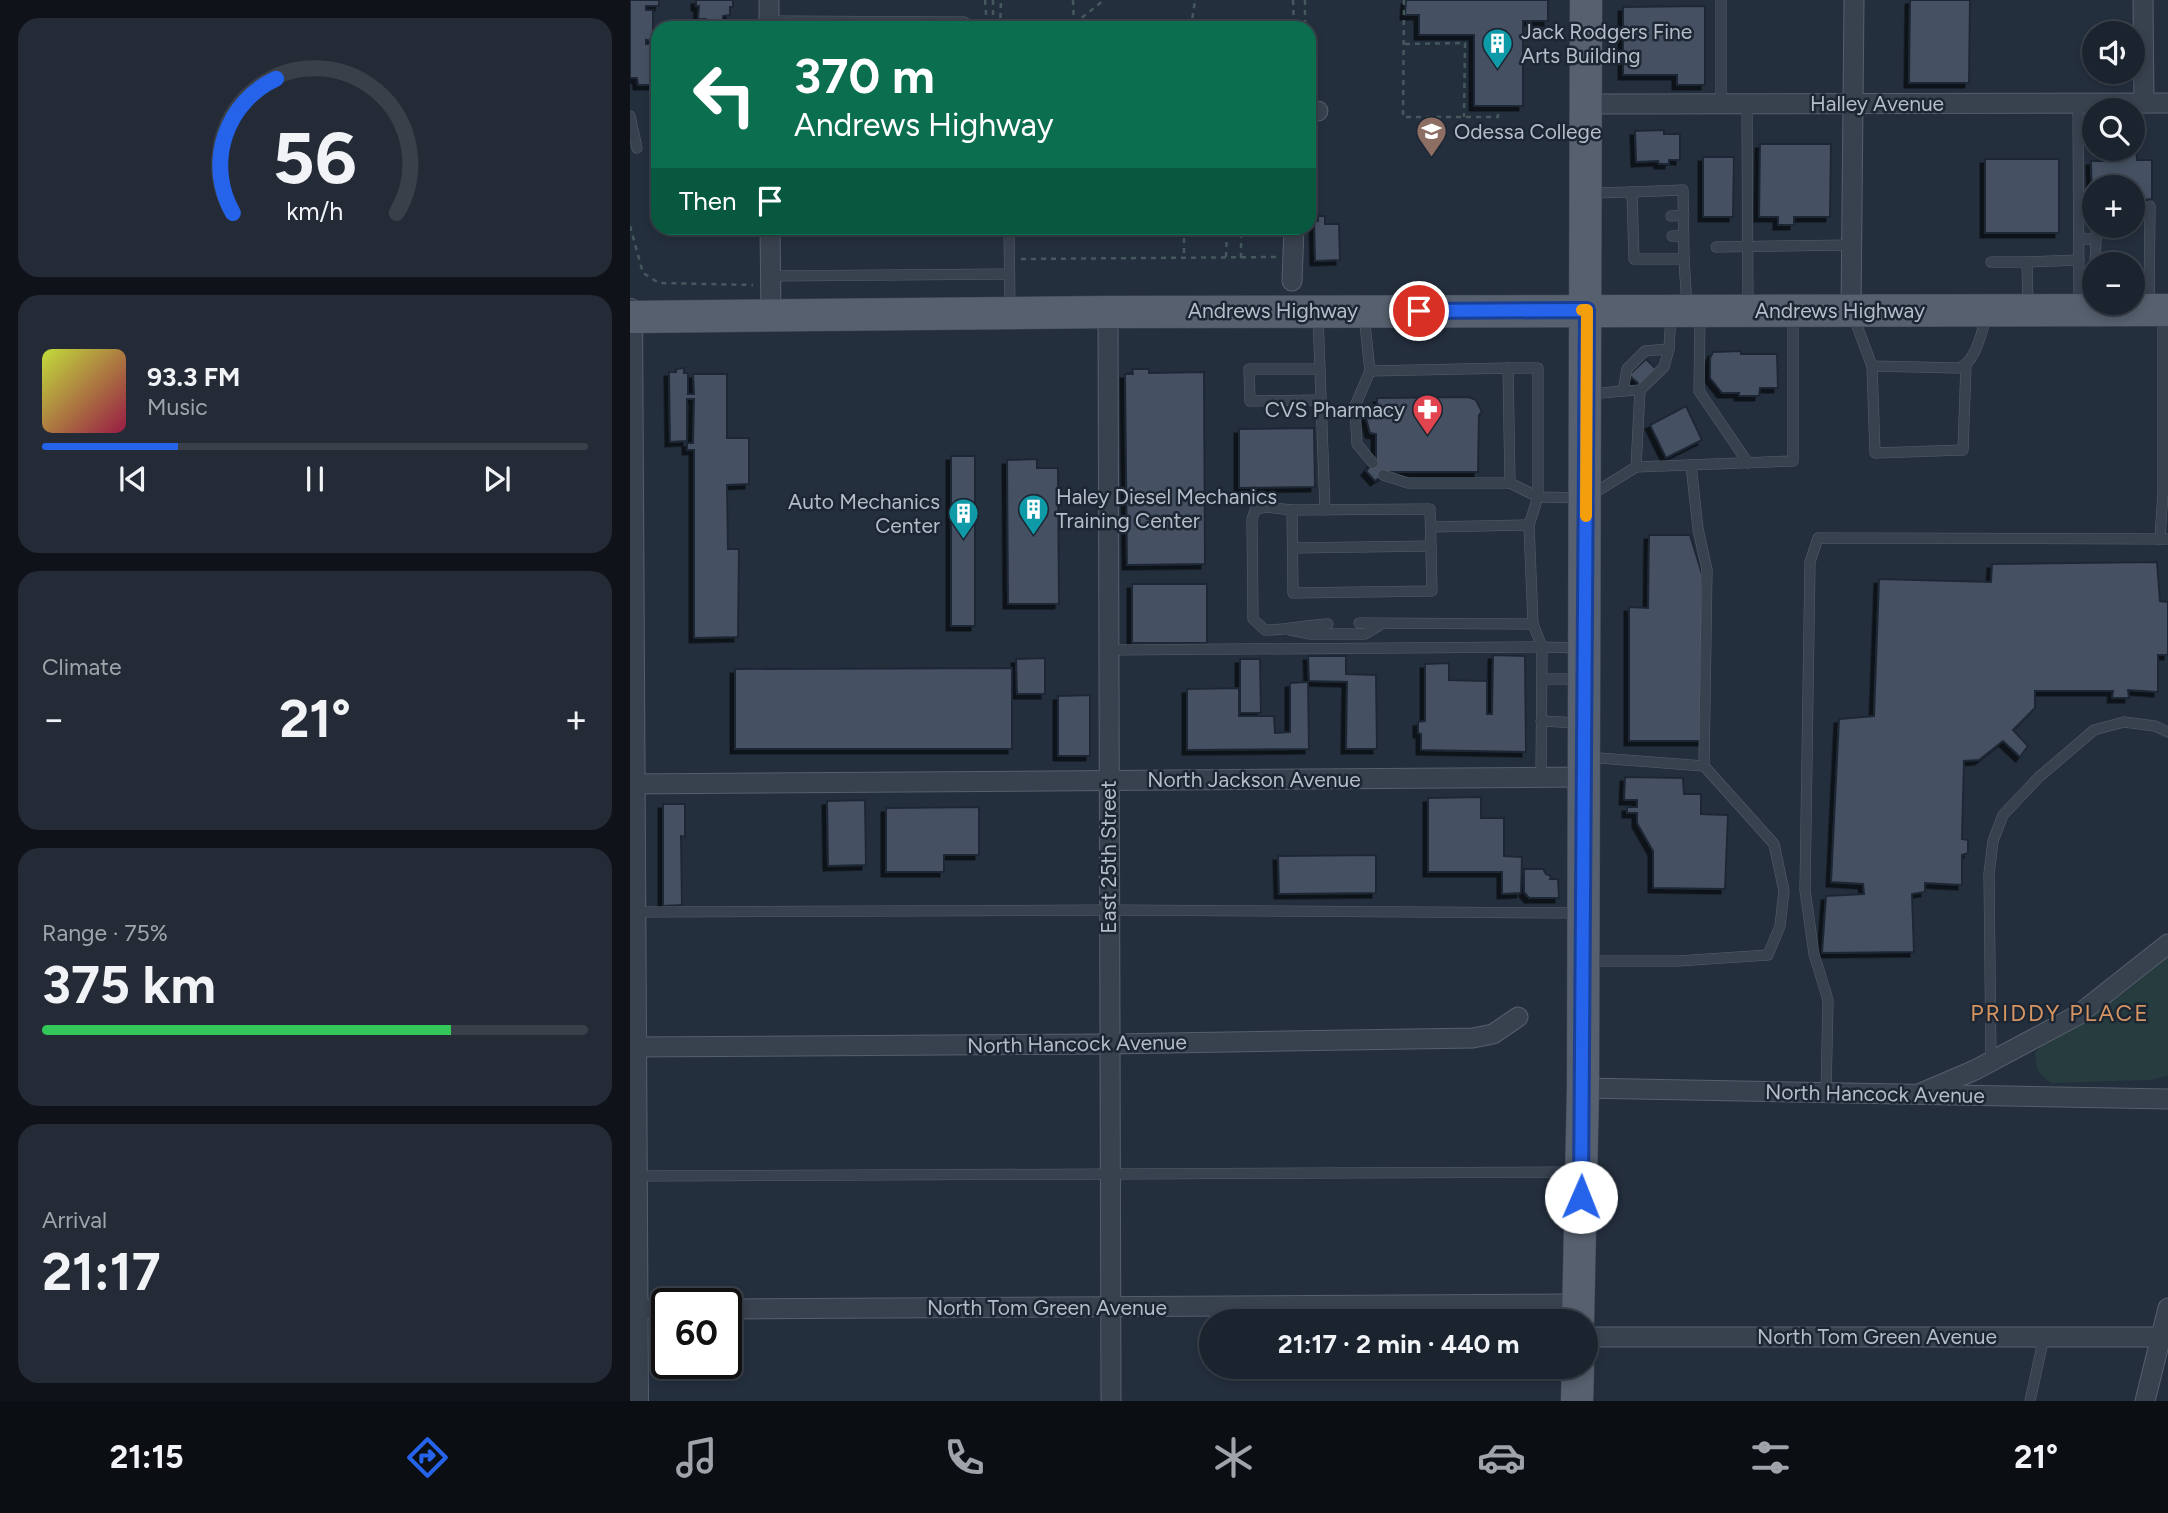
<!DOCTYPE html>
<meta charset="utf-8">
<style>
:root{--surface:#1b232e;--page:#242b36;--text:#f1f3f6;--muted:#a0a4aa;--line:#39404a;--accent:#2563eb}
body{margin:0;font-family:Figtree,sans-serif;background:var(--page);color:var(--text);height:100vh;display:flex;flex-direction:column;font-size:26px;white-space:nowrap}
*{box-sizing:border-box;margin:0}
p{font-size:23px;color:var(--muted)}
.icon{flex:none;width:38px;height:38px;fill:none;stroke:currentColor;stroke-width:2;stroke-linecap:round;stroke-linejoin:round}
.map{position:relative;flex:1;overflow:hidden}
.details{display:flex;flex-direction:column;gap:18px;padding:18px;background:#0f1319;width:630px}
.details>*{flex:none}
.guide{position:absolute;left:21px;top:21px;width:665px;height:214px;border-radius:21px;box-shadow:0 4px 10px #0003,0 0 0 2px var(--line);background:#0b6e4f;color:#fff;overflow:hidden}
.tools{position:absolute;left:1452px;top:21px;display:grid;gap:14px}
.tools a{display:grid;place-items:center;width:63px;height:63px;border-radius:50%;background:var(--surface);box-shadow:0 4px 10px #0003,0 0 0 2px var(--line);font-size:35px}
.speed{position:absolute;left:21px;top:1288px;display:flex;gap:14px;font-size:35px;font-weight:700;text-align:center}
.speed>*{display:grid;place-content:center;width:91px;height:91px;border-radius:50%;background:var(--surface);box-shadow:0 4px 10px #0003,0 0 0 2px var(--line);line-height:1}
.speed .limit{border:4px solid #111;border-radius:10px;background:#fff;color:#111}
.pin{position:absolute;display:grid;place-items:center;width:60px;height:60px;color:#fff;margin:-30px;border:4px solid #fff;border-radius:50%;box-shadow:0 2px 7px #0007}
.me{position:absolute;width:77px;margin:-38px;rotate:1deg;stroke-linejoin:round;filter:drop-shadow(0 0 5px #0008)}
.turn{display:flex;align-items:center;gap:24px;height:147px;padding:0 28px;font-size:32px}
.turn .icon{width:91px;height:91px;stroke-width:2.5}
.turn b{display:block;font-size:49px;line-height:60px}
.then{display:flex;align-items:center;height:66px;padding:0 28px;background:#0003;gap:14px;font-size:26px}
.big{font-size:52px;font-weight:700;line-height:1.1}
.details .tile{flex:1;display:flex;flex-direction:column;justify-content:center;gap:10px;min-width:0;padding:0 24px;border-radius:21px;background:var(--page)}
.details .dial{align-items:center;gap:0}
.dial svg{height:182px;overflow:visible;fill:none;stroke:var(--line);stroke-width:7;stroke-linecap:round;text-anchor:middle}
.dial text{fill:var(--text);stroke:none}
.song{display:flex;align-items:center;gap:21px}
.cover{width:84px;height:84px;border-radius:10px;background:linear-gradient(135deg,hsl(70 70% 55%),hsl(340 70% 35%))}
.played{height:7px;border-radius:4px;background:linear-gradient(90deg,var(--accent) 25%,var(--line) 25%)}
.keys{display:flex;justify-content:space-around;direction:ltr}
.heat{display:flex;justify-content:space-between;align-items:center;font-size:38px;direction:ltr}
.charge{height:10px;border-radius:5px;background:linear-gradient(90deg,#34c759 75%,var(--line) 0)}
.trip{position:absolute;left:569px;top:1309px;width:399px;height:70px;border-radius:35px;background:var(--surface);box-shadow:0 4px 10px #0003,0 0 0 2px var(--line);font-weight:700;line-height:70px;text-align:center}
.dock{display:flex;height:112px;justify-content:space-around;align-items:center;background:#0b0e12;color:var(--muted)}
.dock .icon{width:49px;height:49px}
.dock .current{color:var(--accent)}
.dock b{font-size:32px;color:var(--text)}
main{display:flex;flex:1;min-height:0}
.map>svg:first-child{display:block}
.green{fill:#263c3f}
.building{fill:#455162;stroke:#1f2835;stroke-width:2;filter:url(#shadow)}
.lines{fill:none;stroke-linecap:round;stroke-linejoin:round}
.service-casing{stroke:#565f6c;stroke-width:11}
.minor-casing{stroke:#565f6c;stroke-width:21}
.tertiary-casing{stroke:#565f6c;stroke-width:26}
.primary-casing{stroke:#414a57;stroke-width:33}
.path{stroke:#44595c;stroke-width:2.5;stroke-dasharray:5 5;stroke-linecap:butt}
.service{stroke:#38414e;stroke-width:10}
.minor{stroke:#38414e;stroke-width:19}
.tertiary{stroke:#38414e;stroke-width:24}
.primary{stroke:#56606e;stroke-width:32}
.route-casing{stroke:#184099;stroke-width:18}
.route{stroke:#2563eb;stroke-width:12}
.slow{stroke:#f59e0b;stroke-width:12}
.labels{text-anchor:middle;stroke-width:5;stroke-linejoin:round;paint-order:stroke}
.poi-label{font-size:21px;fill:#b4bcc9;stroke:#1d2633;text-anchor:start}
.street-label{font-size:21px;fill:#b4bcc9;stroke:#1d2633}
.neighbourhood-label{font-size:23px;letter-spacing:2px;fill:#d59563;stroke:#1d2633}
</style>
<main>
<section class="details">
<div class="tile dial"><svg viewBox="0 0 100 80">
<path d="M14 69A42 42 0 1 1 86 69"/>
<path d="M14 69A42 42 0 0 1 33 10" stroke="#2563eb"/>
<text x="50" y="56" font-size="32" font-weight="700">56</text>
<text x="50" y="72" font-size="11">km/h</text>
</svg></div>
<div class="tile">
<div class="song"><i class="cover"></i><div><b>93.3 FM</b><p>Music</p></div></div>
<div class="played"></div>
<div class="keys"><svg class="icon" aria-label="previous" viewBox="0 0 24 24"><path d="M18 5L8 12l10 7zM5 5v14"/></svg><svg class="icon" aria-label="pause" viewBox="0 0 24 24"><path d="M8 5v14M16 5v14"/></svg><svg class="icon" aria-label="next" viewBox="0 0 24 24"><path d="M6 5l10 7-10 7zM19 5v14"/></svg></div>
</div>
<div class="tile"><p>Climate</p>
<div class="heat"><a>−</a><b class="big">21°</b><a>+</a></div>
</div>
<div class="tile"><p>Range · 75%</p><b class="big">375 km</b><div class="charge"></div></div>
<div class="tile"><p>Arrival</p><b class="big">21:17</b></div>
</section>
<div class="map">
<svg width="1538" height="1401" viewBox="0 0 1538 1401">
<defs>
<filter id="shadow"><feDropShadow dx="-4.5" dy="4.5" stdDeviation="0" flood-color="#0009"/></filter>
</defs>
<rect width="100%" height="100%" fill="#242f3e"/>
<path class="green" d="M1538 955V1076L1520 1080 1422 1083C1408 1075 1406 1068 1405 1053 1421 1034 1445 1027 1465 1014 1490 996 1516 977 1538 955Z"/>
<g class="building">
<polygon points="0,0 29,0 29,6 16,6 16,10 23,10 23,41 16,40 16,44 28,44 28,85 8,85 7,78 0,78"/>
<polygon points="66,0 103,0 103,7 100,7 100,15 93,16 93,20 81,20 81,28 76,28 76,19 68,19 69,6 66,6"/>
<polygon points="776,0 918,0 918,21 893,21 893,106 844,106 844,35 789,35 789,15 775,15"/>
<polygon points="1280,0 1340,0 1339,83 1279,83"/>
<polygon points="1075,6 1075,85 1047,85 1047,75 993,75 993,7"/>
<rect x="37" y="20" width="17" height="8"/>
<polygon points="1034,130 1034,134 1050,134 1050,160 1039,160 1039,164 1029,164 1028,161 1006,162 1005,131"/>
<polygon points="1130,144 1201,144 1200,217 1164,217 1164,225 1148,225 1148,217 1129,217"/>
<polygon points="1503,146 1506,146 1507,160 1522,160 1522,199 1508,200 1508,225 1503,225 1503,187 1465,187 1465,202 1462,202 1461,161 1473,161 1474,149 1503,149"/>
<polygon points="1073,157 1104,157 1103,217 1073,217"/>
<rect x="1355" y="159" width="74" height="74"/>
<polygon points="688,216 695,216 695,224 709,224 710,260 685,261 684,221 688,221"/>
<polygon points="1111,351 1111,354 1147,354 1148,388 1130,388 1129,396 1109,396 1109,393 1092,393 1080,378 1080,358 1083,352"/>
<polygon points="1016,359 1028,371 1012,387 999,375"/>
<polygon points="54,368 54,373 58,373 58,394 64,394 63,374 97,374 97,438 119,438 119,484 97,485 98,549 109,549 108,637 64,638 64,450 57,450 57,443 63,443 64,399 57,399 57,441 40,442 39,372 46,372 46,369"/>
<polygon points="502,369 519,369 519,373 574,372 575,564 497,565 495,374 503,374"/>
<polygon points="839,397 846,400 852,412 849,415 848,472 758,472 745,481 736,471 746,459 746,434 740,433 733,407 742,403 747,412 747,398"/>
<polygon points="1056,406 1072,440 1036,458 1020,425"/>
<polygon points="684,428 685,487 609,488 609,429"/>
<rect x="321" y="456" width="24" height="170"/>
<polygon points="407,459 407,468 428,468 429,604 378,604 377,460"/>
<polygon points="1019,535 1060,535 1072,574 1072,741 999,741 999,607 1018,608"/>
<polygon points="1527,562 1530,601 1538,602 1538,655 1528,655 1528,692 1498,690 1499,698 1482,698 1483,691 1405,691 1405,708 1383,730 1398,746 1390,757 1373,741 1349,760 1334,761 1332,839 1338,840 1338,853 1332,855 1332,885 1295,883 1295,892 1282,894 1284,952 1192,953 1196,896 1234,894 1233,884 1201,882 1209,719 1244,716 1249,579 1361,582 1362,564"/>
<rect x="502" y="584" width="75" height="59"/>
<polygon points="863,655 895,656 896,752 791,750 791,734 788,733 788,722 795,721 795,664 819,663 819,680 857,681 857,714 862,714"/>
<polygon points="678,656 716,656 716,674 746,675 747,749 716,749 717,682 679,681"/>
<polygon points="415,658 415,694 387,694 386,659"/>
<polygon points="610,659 630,659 631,713 610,713"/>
<polygon points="382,668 382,749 105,749 105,669"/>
<polygon points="678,682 679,749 557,750 557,689 609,688 609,716 644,716 645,733 660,732 660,683"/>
<polygon points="460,695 460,756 428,756 428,696"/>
<polygon points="995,777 1053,778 1054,794 1071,794 1071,814 1098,815 1095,889 1023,888 1023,851 1007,823 1007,813 997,813 997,807 1007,807 1007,800 994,800"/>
<polygon points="851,797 851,818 874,818 874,856 892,857 891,893 872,894 872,872 798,872 798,798"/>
<polygon points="235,800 236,865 198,866 197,801"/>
<polygon points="33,804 55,804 55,837 51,836 52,905 33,906"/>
<polygon points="349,807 349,855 314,855 314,872 256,872 256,808"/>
<polygon points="746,855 746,893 649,894 648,856"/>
<polygon points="894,869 913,869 916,874 921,876 920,879 928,879 929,898 899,898 894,892"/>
</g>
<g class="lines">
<defs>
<g id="service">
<polyline points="1091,0 1091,104"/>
<polyline points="139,21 334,22 342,28"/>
<polyline points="1448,103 1449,306"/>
<polyline points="1117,105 1118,307"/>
<polyline points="0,116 7,148"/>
<polygon points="1053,190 1054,259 1004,259 1002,192"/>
<polyline points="961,193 1002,192"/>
<polyline points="1041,216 1054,215"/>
<polyline points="379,228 380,307"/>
<polyline points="1042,236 1054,236"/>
<polyline points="1449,239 1466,239 1465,264"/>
<polyline points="1466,239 1466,226"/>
<polyline points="1086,247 1222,245"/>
<polyline points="1054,259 1057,307"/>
<polyline points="1361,262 1397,262"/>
<polyline points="141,276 379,274"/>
<polyline points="1519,306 1520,206"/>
<polyline points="1398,307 1397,262 1449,260"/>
<polyline points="688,315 695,510"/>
<polyline points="734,315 740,371 725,406 727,444 743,463"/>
<polyline points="1070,315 1069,391 1118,463"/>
<path d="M1223 315 1242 366 1329 368C1347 361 1351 332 1357 315"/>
<polyline points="1242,366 1245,453 1333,450 1336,365"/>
<polyline points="878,368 908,368 908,497 899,525"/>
<polyline points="690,369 619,369 620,401 691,400"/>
<polyline points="740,371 878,368 880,483 778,483 753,475"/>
<polyline points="993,391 1010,390 1034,367 1039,349 1041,313"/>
<polyline points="960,394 993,391 997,369 1015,351 1039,349"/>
<polyline points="1006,467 1163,461 1163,313"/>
<polyline points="880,483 908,497 956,498 1006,467 1010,390"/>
<polygon points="800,509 802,591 663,593 662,510"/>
<path d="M662 510 635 507 625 510 622 519 623 619 635 630C657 630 676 625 698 624"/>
<polyline points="801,527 899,525 903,624 912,647 949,648"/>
<polyline points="1530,539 1533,492 1533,314"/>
<polyline points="663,548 801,546"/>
<polyline points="729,623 903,624"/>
<polyline points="660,630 680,634 735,634 750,625"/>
<polyline points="478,650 912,647 911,778"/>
<polyline points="912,679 951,679"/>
<polyline points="911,721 950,723"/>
<polyline points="956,757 1074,766"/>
<polyline points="5,912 479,910 949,913"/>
<polyline points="957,961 1048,961 1138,955 1150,926 1154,891 1144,844 1074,766 1077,570 1068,529 1061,465"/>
<polyline points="1361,1060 1359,874 1363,841 1373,815 1409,777 1464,730 1494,722 1525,726 1538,732"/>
<polyline points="1196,1094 1198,1000 1184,954 1175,890 1180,562 1188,538 1538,539"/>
<polyline points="4,1176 948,1172"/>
<polyline points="1400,1401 1414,1337"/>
</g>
<g id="minor">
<polyline points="139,0 139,28"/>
<polyline points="1513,0 1514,103"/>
<polyline points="956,104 1538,103"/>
<polyline points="679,111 688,111"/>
<polyline points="140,228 141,316"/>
<polyline points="662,281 664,228"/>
<polyline points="478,312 481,1401"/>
<polyline points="1221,312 1224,0"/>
<polyline points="0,784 954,777"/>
<polyline points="0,1047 480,1044 843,1038 863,1034 888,1017"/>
<polyline points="953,1088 1538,1099"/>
<polyline points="1291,1093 1345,1070 1448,1015 1538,944"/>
<polyline points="0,1309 37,1309"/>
<polyline points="96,1309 949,1304"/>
<polyline points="956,1337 1538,1337"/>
<polyline points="1515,1401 1538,1308"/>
</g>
<polyline id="tertiary" points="0,311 6,1401"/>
<g id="primary">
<polyline points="0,317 478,312 1538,310"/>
<polyline points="948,1321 953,1088 956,0"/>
<polyline points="947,1401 948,1367"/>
</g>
</defs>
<use href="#service" class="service-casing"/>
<use href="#minor" class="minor-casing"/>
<use href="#tertiary" class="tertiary-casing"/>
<use href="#primary" class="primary-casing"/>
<g class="path">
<polyline points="355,0 357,28"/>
<polyline points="363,0 363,22 367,28"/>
<polyline points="443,0 444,28"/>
<polyline points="663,0 664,28"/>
<polyline points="675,0 675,28"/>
<polyline points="774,0 773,117 868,117 868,109"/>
<polyline points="444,24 474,0"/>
<polyline points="370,28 371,0"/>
<polyline points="561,28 565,0"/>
<polyline points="775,44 835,43 834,117"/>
<polyline points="0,226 13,273 29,283 123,285"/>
<polyline points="554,228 554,258"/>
<polyline points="596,257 597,228"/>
<polyline points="611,258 611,228"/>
<polyline points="391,259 646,257"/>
</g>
<use href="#service" class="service"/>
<use href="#minor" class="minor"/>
<use href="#tertiary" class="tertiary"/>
<use href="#primary" class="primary"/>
</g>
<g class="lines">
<defs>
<polyline id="route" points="789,311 957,310 951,1197"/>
</defs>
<use href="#route" class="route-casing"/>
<use href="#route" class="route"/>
<polyline class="slow" points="952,310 957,310 956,516"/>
</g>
<defs>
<symbol id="building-pin" viewBox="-11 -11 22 30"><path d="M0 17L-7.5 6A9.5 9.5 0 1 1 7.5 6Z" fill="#0f9aa8" stroke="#1d2633"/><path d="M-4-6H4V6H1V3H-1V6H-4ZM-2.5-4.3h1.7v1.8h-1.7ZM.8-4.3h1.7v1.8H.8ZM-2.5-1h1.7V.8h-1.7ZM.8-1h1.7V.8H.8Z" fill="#fff"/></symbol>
<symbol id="university-pin" viewBox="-11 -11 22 30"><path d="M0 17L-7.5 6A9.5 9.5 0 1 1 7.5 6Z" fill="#8d6e63" stroke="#1d2633"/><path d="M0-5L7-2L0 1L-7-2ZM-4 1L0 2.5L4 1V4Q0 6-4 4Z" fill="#fff"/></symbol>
<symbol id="pharmacy-pin" viewBox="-11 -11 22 30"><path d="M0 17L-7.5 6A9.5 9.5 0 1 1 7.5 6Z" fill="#e0444e" stroke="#1d2633"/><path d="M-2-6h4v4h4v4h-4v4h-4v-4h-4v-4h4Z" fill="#fff"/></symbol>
</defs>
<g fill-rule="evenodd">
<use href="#building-pin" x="850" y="26" width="35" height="47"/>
<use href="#university-pin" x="784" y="114" width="35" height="47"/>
<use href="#pharmacy-pin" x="780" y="392" width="35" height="47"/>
<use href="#building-pin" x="386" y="492" width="35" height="47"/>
<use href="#building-pin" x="316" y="496" width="35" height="47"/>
</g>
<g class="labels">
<g class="poi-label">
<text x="891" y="39">Jack Rodgers Fine<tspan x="891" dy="24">Arts Building</tspan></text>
<text x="824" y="139">Odessa College</text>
<text x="775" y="417" text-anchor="end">CVS Pharmacy</text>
<text x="426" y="504">Haley Diesel Mechanics<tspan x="426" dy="24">Training Center</tspan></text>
<text x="310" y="509" text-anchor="end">Auto Mechanics<tspan x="310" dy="24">Center</tspan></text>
</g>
<g class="street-label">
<text x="1247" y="111">Halley Avenue</text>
<text x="643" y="318">Andrews Highway</text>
<text x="1210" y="318">Andrews Highway</text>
<text x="624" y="787">North Jackson Avenue</text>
<text transform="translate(479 857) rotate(-90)" y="7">East 25th Street</text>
<text transform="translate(447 1044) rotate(-1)" y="7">North Hancock Avenue</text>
<text transform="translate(1245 1094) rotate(1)" y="7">North Hancock Avenue</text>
<text x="417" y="1315">North Tom Green Avenue</text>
<text x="1247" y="1344">North Tom Green Avenue</text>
</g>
<g class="neighbourhood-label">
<text x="1430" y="1021">PRIDDY PLACE</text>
</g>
</g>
</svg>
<div class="tools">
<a><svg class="icon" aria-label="sound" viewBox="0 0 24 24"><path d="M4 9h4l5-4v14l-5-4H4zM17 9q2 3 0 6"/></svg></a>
<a><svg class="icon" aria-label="search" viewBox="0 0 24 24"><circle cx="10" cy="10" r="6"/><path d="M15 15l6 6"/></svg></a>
<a>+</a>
<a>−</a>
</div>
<div class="speed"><div class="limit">60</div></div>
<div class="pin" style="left:789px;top:311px;background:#d93025"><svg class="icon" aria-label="arrive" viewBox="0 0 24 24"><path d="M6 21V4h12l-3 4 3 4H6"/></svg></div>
<svg class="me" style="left:951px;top:1197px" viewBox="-20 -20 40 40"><circle r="19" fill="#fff"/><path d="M0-13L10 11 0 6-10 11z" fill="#2563eb"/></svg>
<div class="trip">21:17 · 2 min · 440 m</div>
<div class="guide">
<div class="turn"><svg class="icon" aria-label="left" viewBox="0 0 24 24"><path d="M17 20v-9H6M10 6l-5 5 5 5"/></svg><div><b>370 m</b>Andrews Highway</div></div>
<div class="then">Then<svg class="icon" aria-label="arrive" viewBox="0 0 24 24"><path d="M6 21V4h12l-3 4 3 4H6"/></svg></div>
</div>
</div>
</main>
<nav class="dock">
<b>21:15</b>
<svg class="icon current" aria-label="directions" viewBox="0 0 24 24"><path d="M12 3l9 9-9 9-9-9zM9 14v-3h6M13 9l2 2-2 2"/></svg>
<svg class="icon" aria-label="music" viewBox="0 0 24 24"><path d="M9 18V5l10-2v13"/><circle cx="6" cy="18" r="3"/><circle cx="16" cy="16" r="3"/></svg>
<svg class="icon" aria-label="phone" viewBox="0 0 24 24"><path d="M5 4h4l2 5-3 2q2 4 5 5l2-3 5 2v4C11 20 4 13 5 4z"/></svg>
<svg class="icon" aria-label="climate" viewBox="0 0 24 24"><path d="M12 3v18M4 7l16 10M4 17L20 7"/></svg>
<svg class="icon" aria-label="car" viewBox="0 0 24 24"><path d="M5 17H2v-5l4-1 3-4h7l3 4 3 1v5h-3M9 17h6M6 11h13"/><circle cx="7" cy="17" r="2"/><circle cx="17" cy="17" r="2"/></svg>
<svg class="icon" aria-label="filters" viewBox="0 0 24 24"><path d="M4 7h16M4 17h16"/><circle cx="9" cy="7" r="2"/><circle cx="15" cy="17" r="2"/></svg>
<b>21°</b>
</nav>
